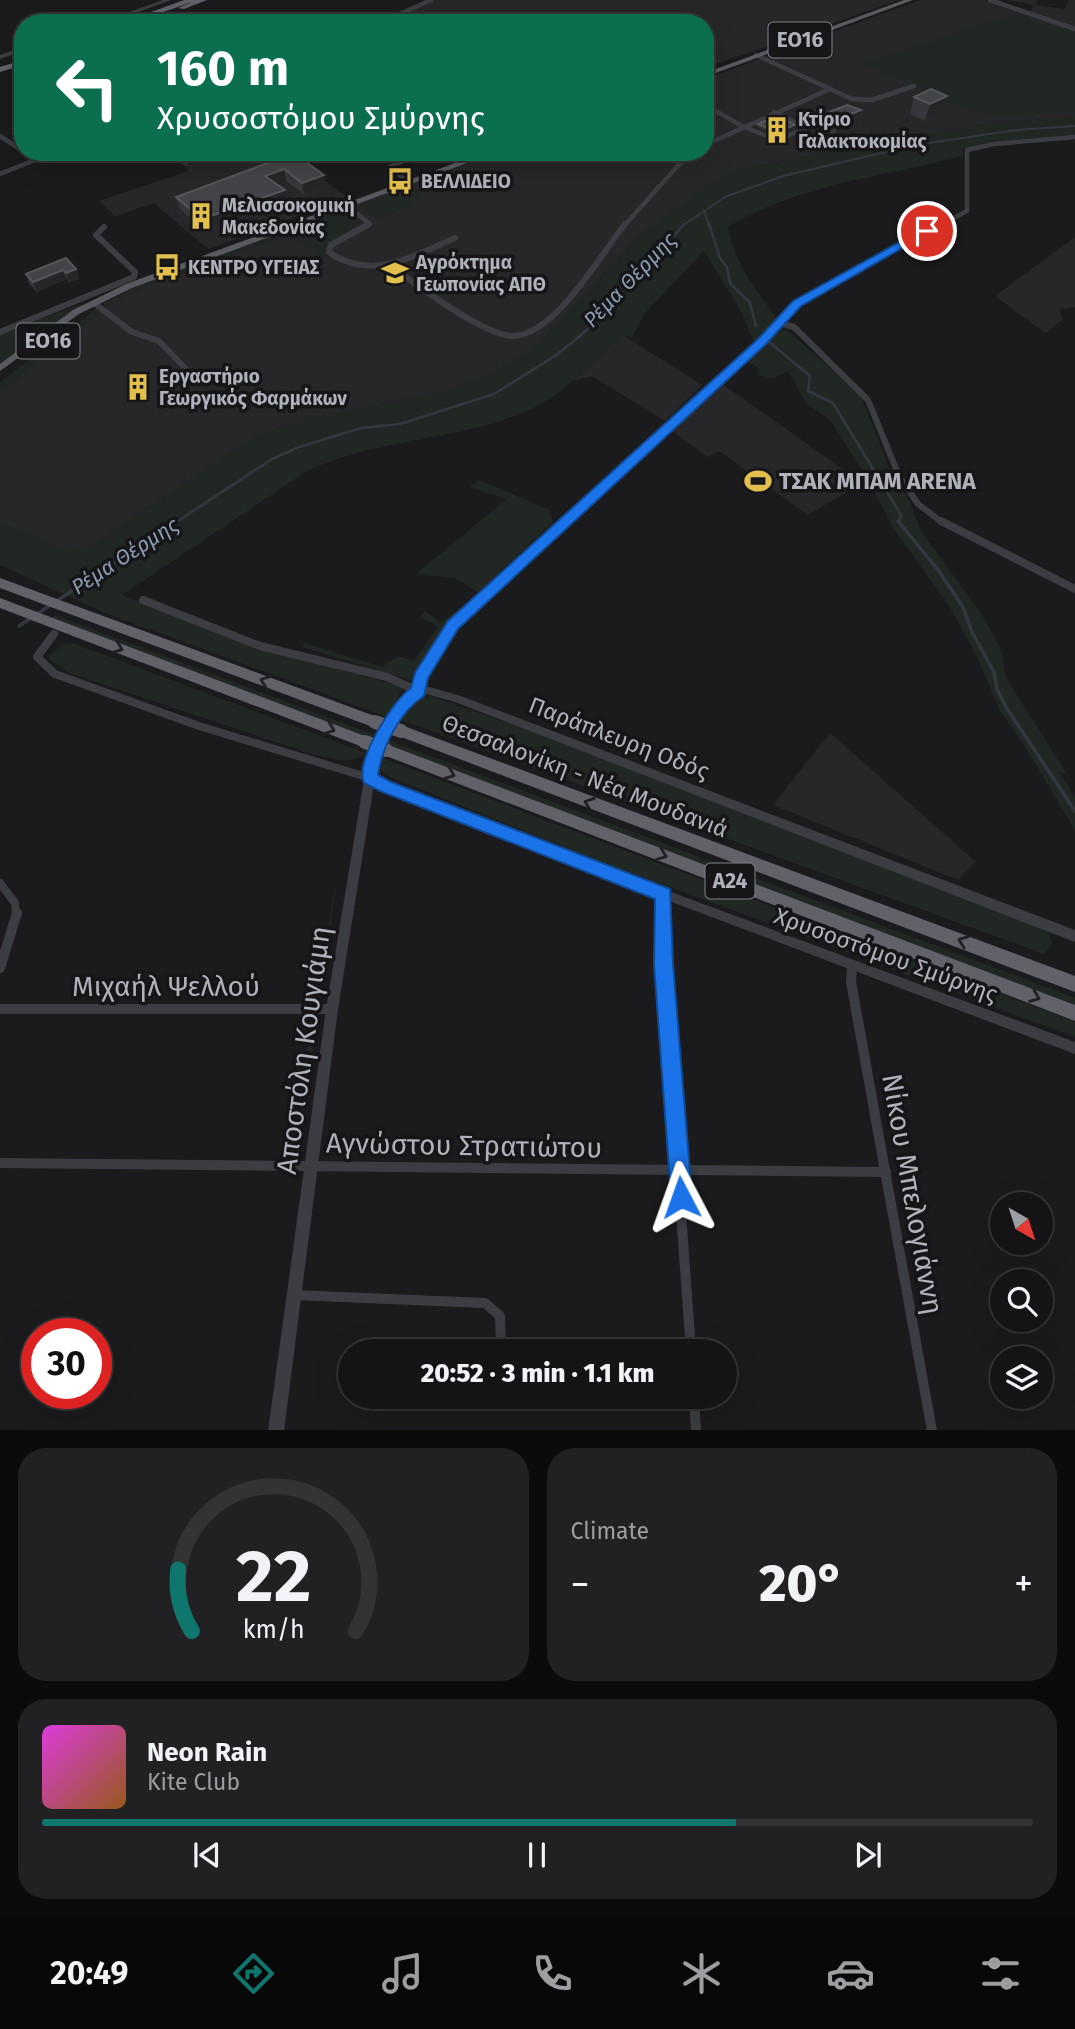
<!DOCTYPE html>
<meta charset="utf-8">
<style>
:root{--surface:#141416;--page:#212123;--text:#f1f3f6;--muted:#9d9ea1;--line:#333335;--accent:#0f766e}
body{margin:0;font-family:"Fira Sans",sans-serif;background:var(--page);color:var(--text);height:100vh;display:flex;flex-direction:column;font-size:26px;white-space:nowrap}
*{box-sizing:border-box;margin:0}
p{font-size:23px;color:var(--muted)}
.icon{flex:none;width:38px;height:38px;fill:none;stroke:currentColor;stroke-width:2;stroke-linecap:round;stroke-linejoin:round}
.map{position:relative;height:1430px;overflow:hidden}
.side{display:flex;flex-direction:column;gap:18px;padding:18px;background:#0b0b0c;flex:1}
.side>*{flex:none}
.banner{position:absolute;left:14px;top:14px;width:700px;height:147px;border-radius:28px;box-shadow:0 7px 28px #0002,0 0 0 2px var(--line);background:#0b6e4f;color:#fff;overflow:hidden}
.needle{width:46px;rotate:141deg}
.fabs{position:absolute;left:990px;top:1192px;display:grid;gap:14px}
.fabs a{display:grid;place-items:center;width:63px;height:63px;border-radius:50%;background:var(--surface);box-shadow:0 7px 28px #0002,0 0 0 2px var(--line);font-size:35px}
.speed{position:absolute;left:21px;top:1318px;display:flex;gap:14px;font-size:35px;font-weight:700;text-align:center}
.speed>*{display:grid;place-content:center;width:91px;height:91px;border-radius:50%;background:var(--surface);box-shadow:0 7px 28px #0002,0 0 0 2px var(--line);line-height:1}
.speed .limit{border:10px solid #d22;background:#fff;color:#111}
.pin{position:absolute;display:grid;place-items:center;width:60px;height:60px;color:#fff;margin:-30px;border:4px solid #fff;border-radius:50%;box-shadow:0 2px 7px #0007}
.me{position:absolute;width:77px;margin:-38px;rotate:356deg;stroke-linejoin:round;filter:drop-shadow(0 0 5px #0008)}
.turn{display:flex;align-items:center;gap:24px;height:147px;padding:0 28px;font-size:32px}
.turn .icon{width:91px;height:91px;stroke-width:2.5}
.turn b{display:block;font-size:49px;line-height:60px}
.big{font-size:52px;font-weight:800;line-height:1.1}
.side .tile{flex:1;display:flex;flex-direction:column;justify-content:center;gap:10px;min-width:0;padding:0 24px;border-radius:28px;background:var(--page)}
.side .dial{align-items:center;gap:0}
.dial svg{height:182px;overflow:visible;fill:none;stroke:var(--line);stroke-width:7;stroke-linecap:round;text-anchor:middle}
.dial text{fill:var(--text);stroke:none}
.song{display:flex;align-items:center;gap:21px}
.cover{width:84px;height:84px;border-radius:10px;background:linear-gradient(135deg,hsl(300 70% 55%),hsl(30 70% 35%))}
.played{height:7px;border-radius:4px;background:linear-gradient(90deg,var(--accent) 70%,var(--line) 70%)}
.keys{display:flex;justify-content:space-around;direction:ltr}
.heat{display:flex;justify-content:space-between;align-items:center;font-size:38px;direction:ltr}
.side .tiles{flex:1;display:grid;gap:18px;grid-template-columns:1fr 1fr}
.tile:last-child{grid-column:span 2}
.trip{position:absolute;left:338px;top:1339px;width:399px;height:70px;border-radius:35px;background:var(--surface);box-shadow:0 7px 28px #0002,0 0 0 2px var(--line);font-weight:800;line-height:70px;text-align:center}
.menu{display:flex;height:112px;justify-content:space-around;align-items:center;background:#080809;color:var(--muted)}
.menu .icon{width:49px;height:49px}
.menu .selected{color:var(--accent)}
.menu b{font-size:32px;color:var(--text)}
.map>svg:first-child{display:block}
.built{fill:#27272a}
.green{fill:#212823}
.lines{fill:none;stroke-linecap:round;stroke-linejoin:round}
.stream-far2{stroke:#323840;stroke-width:2}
.stream-far1{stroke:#323840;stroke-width:2.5}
.stream{stroke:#323840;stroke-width:3.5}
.minor-far3{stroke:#3c3d42;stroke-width:4.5}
.minor-far2{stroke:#3c3d42;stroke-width:6}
.minor-far1{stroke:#3c3d42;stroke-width:8}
.minor{stroke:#3c3d42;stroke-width:10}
.tertiary{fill:#3c3d42;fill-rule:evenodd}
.primary{fill:#595a60;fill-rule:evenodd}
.trunk{fill:#616269;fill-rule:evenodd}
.trunk-bridge{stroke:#616269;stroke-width:14}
.wall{fill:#37373b}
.shaded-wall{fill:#262629}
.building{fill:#444448;stroke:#55555a;stroke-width:2}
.oneway{stroke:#212124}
.route{fill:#1a73e8;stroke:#114b97;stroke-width:2}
.labels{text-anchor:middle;stroke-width:7;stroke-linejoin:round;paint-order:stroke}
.far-poi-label{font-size:19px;font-weight:bold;fill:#afb1bb;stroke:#161618;text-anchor:start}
.shield{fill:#161618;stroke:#81828a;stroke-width:2}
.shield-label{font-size:21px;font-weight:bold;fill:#afb1bb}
.far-water-label{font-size:21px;font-style:italic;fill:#8a9bb2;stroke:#161618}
.poi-label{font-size:23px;font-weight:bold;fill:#afb1bb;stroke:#161618;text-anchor:start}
.street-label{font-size:23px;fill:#afb1bb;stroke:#161618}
.near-street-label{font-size:28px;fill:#afb1bb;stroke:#161618}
</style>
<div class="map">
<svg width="1075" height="1431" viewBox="0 0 1075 1431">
<rect width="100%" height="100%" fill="#1b1b1d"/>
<g class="built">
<polygon points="435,0 899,0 705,68 705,23 384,23"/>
<polygon points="920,0 985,0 1075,30 1075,117 993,123 739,169 644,232 530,352 493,373 445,392 316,417 258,435 87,548 68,551 0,523 0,393 106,307 144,287 287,234 345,208 500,152 705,152 705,79"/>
<polygon points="1007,0 1037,0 1035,5 1065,9 1069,0 1075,0 1075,28 1029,13 1034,5"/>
<polygon points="184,152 284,152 349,198 208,249 154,203 115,216 99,201 189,171 172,156"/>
<polygon points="1075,237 1075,307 1059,309 1063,319 1045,333 995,296"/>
<polygon points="623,335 702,385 665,421 592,376 573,381"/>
<polygon points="721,383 862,483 808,515 719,451 707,457 670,429"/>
<polygon points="830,733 855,755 976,862 958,880 773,805"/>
</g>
<g class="green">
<polygon points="1018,13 1075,32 1075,112 1007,116 971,111 863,64"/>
<path d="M1075 117V136L986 143 963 150V156C883 177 799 184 728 227 734 263 756 290 777 319L754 342 741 311 704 251 645 313 632 337 623 335C597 357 566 392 537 406 464 442 379 436 307 471L122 595 255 646 396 685 402 689 387 717 103 612 0 565V523L68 551 87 548 258 435 316 417 445 392 493 373 530 352 644 232 699 191 739 169 993 123Z"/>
<path d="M411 185 421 192C415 206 389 216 374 218L360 211 358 207 361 205Z"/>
<polygon points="348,210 362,222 327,244 325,254 333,263 287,234 144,287 106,307 102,304 141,284 336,211"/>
<polygon points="85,303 0,365 0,334"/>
<polygon points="96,309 101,312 0,393 0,382"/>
<polygon points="786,329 861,396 891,473 909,500 921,531 982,615 1002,651 1006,678 1067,774 1059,772 1075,797 1075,830 1023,743 1000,711 978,659 949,606 894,529 869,481 830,420 807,404 788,371 772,379 757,375 760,369 746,360 771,332"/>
<polygon points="479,480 550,510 553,522 478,592 455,578 416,574 507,499 469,487"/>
<polygon points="467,603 470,605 448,624 413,681 302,647 304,643 382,667 398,656 414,661 438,627 420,617 425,611 441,623"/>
<polygon points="55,615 1075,998 1075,1006 52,618"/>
<path d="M65 643 75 644 366 753C351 766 334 759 315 755L69 673 50 660 49 655Z"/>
<polygon points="430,696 534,732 1047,929 1052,943 1044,954 399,719 413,700"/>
<polygon points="377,756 1075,1022 1075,1037 600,861 390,777 378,768"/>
<polygon points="338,872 298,1155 294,1156 309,1034"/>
</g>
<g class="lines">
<g class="stream-far2">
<polyline points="704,210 709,226"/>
<polyline points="682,226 725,197 783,176 916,145 1016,130 1075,126"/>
</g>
<g class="stream-far1">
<polyline points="709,224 720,258 727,267 730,283 750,303 756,326"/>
<polyline points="768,341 810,376 808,391 833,403 901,515 899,523"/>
<polyline points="175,523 272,459 299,447 361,428 400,424 494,394 555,356 580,336 602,315 630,274 657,256 684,224"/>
</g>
<g class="stream">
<polyline points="898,521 939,571 963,607 972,632 994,672 997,689 1006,707 1075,811"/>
<polyline points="19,626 177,521"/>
</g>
<g class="minor-far3">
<polyline points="990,0 1075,29"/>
<polyline points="380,23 431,0"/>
<polyline points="756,55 852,99 872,100 914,86"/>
<polyline points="705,105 742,126 777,140 806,128 774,112"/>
<polyline points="0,136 23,151"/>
<polyline points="705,145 830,89"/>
<polyline points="333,152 345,159 367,152"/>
<polyline points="0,174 55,152"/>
<polyline points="409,182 389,167 425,152"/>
<polyline points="346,205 370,224 366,226"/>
<polyline points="624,226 690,152"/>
<polyline points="939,226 967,211 967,150 994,144 1075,137"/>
</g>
<g class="minor-far2">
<path d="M369 224 331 245 329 252C370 282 414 256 455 238"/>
<path d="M389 265C414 283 485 337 514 336 556 334 601 254 625 224"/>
<polyline points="94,303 132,332 159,341 185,368"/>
<polyline points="780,323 794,327 868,400 899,476 918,504 943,523"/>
<polyline points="0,332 134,277 135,272 96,235 104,227"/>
<polyline points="564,523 762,342 790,310 806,298 942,224"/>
</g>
<g class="minor-far1">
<polyline points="941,521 1075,589"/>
<path d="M143 600 260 646 387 677 418 691C433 624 517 566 566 521"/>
<polyline points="54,634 37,657 55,674 199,726 370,778"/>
<polyline points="0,883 15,903 16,915"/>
<polyline points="664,915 664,894"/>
</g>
<g class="minor">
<polyline points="664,913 663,964 691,1351"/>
<polyline points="852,966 851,982 932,1431"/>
<polyline points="0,968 17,913"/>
<polyline points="0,1009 332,1009"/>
<polyline points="0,1163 886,1172"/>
<polyline points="294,1295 485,1303 500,1316 501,1351"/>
<polyline points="694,1396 696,1431"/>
</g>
<g class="tertiary">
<polygon points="163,0 171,0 108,23 99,23"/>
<polygon points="23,47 23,51 0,59 0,55"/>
<path d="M426 686 461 696 1075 930V942L455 702 426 694 416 696C399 721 380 744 375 775L523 837 1075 1042V1054L515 843 374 784 338 1009 284 1431H268L326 1009 366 768 379 732 409 690Z"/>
</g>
<g class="primary">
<polygon points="904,0 913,0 705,77 705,73"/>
<polygon points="485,152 497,152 132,288 79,314 0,371 0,364 73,310 126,284"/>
</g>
<g class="trunk">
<polygon points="184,0 207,0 184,9 178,8 192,2 132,23 121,23"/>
<polygon points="23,60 23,65 0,72 0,67"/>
<polygon points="0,578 380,718 382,722 380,726 370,726 0,588"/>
<polygon points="0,598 370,738 372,742 370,746 360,746 0,608"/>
<polygon points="401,725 1075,976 1075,992 396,735 394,731 396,727"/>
<polygon points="386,744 1075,1005 1075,1021 381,754 379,750 381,746"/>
</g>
<g class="trunk-bridge">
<polyline points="375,722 401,731"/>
<polyline points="365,742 386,750"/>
</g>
</g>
<g class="wall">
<polygon points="947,96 943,113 925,121 910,114 914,97"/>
<polygon points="861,110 857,127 835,136 823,130 826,113"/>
<polygon points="758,124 795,125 794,128 777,135 757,127"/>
<polygon points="23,132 23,145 18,142 15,134"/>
<polygon points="176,152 233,152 188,167 178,158"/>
<polygon points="264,155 324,175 326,186 304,194 286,181 276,184 287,202 204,230 179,208 176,197 265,164"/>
<polygon points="76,269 79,279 69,282 67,279 37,292 29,283 26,274"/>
</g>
<g class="shaded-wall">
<polygon points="947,96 943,113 925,121 930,104"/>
<polygon points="861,110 857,127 835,136 838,119"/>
<polygon points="795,125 794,128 777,135 777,132"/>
<polygon points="195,152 233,152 188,167 186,155"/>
<polygon points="284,169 286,181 267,187 265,176"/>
<polygon points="324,175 326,186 304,194 302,183"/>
<polygon points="285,190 287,202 204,230 202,219"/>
<polygon points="76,269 79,279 69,282 66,273"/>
<polygon points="63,270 67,279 37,292 33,282"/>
</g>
<g class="building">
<polygon points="931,89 947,96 930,104 914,97"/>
<polygon points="847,105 861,110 838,119 826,113"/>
<polygon points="777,116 795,125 777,132 758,124"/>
<polygon points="23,132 23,139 15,134"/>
<polygon points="182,152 195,152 186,155"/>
<polygon points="270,152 292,152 324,175 302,183 284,169 265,176 285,190 202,219 176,197 273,161 264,155"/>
<polygon points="66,258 76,269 66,273 63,270 33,282 26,274"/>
</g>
<defs><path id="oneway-chevron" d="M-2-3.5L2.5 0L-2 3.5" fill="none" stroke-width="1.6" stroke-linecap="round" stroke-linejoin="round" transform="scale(1.75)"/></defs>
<g class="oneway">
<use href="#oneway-chevron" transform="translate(118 648) rotate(21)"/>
<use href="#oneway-chevron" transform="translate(265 681) rotate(-160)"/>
<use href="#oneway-chevron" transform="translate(330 729) rotate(21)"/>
<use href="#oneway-chevron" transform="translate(450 774) rotate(21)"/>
<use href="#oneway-chevron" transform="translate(589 803) rotate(-160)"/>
<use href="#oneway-chevron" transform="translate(662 855) rotate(21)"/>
<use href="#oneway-chevron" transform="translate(963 941) rotate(-159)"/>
<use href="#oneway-chevron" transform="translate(1035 997) rotate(21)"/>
</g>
<path class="route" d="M923 229 932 231 801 306 766 344 458 629 428 678 424 696C400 711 382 747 378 775L391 782 670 889 673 964 692 1197 689 1204 681 1207 674 1204 671 1197 654 964 655 899 380 791 364 783C354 762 393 700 411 688L415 673 448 621 758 339 793 301Z"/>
<defs>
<symbol id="building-bare" viewBox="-9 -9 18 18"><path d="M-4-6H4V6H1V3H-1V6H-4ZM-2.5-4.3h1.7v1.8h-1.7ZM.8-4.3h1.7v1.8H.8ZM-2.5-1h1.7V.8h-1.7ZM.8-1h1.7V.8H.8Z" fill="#e3bf4e" stroke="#161618" stroke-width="2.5" paint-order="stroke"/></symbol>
<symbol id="bus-bare" viewBox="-9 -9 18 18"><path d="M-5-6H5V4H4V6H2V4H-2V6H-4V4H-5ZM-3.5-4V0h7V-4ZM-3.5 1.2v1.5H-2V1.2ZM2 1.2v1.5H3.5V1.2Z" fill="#e3bf4e" stroke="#161618" stroke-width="2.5" paint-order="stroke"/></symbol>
<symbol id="university-bare" viewBox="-9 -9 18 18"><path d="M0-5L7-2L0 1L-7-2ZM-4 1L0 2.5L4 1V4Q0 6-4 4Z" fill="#e3bf4e" stroke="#161618" stroke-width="2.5" paint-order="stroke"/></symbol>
<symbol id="stadium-bare" viewBox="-9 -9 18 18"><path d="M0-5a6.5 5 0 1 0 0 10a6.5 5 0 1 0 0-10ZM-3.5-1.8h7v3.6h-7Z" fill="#e3bf4e" stroke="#161618" stroke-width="2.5" paint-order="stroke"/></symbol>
</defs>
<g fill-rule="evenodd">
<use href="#building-bare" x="758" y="111" width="38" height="38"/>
<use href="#bus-bare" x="381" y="162" width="38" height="38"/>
<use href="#building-bare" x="182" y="197" width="38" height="38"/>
<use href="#bus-bare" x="148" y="248" width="38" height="38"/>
<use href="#university-bare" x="376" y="254" width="38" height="38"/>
<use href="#building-bare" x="119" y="368" width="38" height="38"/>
<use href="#stadium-bare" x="739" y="462" width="38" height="38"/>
</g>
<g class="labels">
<g class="far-poi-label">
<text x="798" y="126">Κτίριο<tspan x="798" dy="22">Γαλακτοκομίας</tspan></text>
<text x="421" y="188">ΒΕΛΛΙΔΕΙΟ</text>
<text x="222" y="212">Μελισσοκομική<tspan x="222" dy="22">Μακεδονίας</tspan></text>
<text x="416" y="269">Αγρόκτημα<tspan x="416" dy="22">Γεωπονίας ΑΠΘ</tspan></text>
<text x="188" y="274">ΚΕΝΤΡΟ ΥΓΕΙΑΣ</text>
<text x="159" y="383">Εργαστήριο<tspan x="159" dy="22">Γεωργικός Φαρμάκων</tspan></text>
</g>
<g class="shield">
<rect x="768.5" y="22.5" width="63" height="35" rx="5"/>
<rect x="16.5" y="323.5" width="63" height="35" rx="5"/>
<rect x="705.5" y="863.5" width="49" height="35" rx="5"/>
</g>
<g class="shield-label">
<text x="800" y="47">ΕΟ16</text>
<text x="48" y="348">ΕΟ16</text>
<text x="730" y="888">Α24</text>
</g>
<g class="far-water-label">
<text transform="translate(630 280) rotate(-46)" y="7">Ρέμα Θέρμης</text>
<text transform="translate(125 556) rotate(-33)" y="7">Ρέμα Θέρμης</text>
</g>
<g class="poi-label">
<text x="779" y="489">ΤΣΑΚ ΜΠΑΜ ARENA</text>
</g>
<g class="street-label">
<text transform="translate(619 738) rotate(21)" y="8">Παράπλευρη Οδός</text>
<text transform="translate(585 776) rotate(21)" y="8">Θεσσαλονίκη - Νέα Μουδανιά</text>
<text transform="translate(886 955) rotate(20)" y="8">Χρυσοστόμου Σμύρνης</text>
</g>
<g class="near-street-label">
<text x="166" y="996">Μιχαήλ Ψελλού</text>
<text transform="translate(303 1050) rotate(-82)" y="10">Αποστόλη Κουγιάμη</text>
<text transform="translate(464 1145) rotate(1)" y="10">Αγνώστου Στρατιώτου</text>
<text transform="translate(913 1194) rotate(80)" y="10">Νίκου Μπελογιάννη</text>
</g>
</g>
</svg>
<div class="fabs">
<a><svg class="needle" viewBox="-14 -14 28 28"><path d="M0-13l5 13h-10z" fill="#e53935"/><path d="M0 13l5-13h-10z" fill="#9d9ea1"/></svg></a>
<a><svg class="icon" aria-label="search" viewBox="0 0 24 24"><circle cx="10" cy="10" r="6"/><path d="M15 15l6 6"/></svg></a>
<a><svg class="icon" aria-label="layers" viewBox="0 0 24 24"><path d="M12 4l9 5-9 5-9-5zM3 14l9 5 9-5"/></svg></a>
</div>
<div class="speed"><div class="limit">30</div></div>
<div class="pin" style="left:927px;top:231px;background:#d93025"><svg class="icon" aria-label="arrive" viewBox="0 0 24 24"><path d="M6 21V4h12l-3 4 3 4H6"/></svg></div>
<svg class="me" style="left:681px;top:1197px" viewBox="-20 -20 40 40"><path d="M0-17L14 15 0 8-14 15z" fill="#1a73e8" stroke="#fff" stroke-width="4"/></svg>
<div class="trip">20:52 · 3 min · 1.1 km</div>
<div class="banner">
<div class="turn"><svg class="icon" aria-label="left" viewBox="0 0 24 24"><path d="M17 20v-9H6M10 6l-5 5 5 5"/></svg><div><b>160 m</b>Χρυσοστόμου Σμύρνης</div></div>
</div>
</div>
<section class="side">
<div class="tiles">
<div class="tile dial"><svg viewBox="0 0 100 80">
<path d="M14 69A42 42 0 1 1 86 69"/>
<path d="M14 69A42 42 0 0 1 8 42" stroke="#0f766e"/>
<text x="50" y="56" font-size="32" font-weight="700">22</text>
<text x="50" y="72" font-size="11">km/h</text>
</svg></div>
<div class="tile"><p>Climate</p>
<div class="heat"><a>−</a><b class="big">20°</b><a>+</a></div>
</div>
<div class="tile">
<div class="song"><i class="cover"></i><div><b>Neon Rain</b><p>Kite Club</p></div></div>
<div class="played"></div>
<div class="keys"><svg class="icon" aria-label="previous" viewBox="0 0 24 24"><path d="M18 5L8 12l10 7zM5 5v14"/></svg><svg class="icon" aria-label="pause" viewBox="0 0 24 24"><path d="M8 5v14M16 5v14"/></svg><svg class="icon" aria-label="next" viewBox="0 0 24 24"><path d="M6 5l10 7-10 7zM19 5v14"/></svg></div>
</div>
</div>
</section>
<nav class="menu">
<b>20:49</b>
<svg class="icon selected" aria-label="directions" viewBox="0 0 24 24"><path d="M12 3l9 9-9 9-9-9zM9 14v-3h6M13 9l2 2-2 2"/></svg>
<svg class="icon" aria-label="music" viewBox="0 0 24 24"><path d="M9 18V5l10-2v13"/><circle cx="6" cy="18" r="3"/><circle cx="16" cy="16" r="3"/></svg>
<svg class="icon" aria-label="phone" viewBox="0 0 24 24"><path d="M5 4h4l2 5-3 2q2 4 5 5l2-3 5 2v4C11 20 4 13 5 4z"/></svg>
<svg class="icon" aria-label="climate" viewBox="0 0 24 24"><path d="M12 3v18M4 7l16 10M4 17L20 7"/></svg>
<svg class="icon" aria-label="car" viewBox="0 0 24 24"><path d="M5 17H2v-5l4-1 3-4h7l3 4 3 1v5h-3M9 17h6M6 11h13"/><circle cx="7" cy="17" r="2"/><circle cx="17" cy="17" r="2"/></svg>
<svg class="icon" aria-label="filters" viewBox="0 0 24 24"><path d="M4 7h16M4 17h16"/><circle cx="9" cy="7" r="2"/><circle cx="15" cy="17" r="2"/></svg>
</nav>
